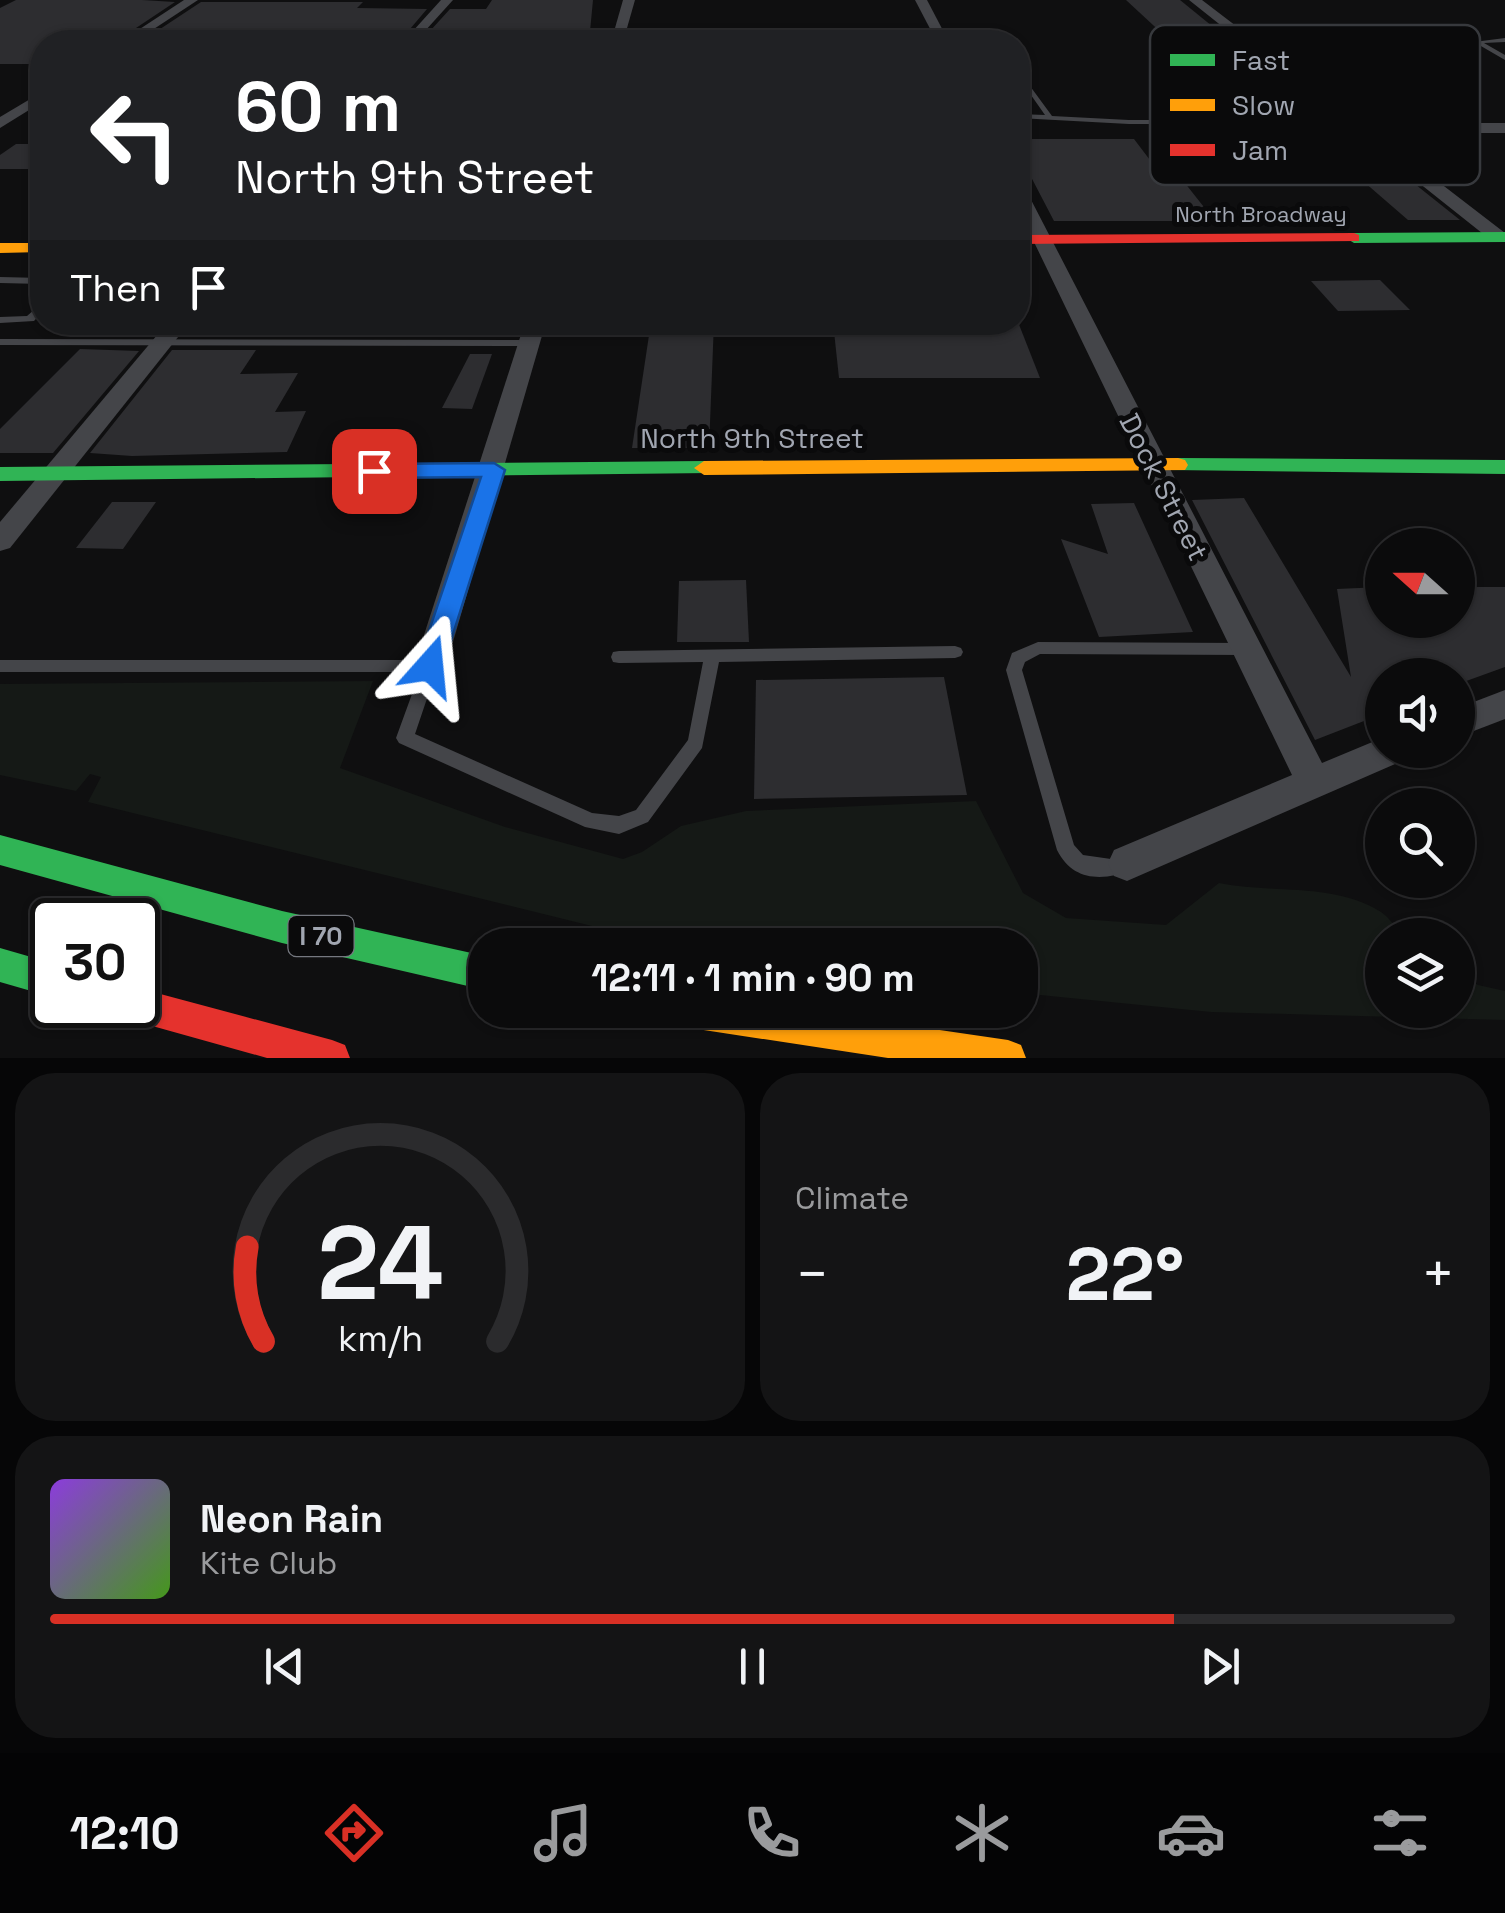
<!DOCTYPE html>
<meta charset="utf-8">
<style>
:root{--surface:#0b0b0c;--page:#141415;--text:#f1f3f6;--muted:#9a9b9d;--line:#2b2b2d;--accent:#d93025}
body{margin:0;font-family:"Space Grotesk",sans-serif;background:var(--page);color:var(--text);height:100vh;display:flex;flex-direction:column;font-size:38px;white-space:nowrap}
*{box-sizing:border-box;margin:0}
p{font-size:32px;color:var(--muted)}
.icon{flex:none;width:55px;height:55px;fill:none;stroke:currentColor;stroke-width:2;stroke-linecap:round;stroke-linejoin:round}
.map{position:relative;height:1058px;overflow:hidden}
.panel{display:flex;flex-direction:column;gap:15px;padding:15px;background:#060607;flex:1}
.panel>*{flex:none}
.banner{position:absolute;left:30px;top:30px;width:1000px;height:305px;border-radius:40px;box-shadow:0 2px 8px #0004,0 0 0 2px var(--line);background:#202124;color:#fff;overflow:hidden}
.needle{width:65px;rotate:291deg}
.controls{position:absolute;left:1365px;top:528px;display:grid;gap:20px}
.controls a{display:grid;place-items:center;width:110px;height:110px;border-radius:50%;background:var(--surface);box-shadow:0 2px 8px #0004,0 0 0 2px var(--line);font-size:50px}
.speed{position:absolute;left:30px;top:898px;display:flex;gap:20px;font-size:50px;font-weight:700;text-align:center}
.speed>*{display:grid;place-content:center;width:130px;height:130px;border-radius:50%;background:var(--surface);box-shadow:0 2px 8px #0004,0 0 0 2px var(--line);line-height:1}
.speed .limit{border:5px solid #111;border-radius:15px;background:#fff;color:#111}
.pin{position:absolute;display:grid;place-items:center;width:85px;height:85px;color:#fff;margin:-42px;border-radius:20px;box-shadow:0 5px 15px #0006}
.me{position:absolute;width:110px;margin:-55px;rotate:18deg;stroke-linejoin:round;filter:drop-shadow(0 0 8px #0008)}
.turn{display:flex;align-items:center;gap:35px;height:210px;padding:0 40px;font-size:45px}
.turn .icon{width:130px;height:130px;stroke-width:2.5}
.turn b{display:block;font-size:70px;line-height:85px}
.then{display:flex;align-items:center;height:95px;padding:0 40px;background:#0003;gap:20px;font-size:38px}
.big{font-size:75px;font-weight:700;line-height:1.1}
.panel .tile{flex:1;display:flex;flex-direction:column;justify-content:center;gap:15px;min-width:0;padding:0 35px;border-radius:40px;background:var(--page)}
.panel .dial{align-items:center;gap:0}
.dial svg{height:260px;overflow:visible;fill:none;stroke:var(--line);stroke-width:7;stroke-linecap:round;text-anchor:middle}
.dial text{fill:var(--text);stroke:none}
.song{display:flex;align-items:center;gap:30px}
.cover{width:120px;height:120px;border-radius:15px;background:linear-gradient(135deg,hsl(270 70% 55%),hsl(100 70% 35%))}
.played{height:10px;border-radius:5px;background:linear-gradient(90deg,var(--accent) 80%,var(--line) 80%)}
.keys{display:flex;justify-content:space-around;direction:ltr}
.heat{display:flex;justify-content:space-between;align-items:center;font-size:55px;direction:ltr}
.panel .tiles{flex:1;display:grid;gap:15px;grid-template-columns:1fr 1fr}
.tile:last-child{grid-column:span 2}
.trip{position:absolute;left:468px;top:928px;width:570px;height:100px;border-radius:40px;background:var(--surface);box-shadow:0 2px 8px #0004,0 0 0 2px var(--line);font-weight:700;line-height:100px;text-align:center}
.tabs{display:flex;height:160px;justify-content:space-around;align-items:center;background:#040405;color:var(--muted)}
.tabs .icon{width:70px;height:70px}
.tabs .on{color:var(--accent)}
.tabs b{font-size:45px;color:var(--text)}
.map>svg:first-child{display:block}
.green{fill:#151916}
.building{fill:#2d2d30}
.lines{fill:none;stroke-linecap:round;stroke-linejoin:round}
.lane{fill:#444549;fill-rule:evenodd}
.street{fill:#444549;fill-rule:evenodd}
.fast{fill:#30b455;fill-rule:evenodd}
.slow{fill:#ff9f0a;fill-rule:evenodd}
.jam{fill:#e5322d;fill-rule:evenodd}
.route{fill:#1a73e8;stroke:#114b97;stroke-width:2.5}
.labels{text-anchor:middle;stroke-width:10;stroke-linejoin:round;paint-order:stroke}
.far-street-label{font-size:22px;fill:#a1a6b1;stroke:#0a0a0b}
.shield{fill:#0a0a0b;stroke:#74777f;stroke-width:2.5}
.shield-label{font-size:25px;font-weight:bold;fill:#a1a6b1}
.street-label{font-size:28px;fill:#a1a6b1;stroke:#0a0a0b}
.key{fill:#0a0a0b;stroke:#37393d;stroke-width:2.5}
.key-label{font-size:28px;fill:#a1a6b1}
</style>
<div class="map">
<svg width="1505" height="1058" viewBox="0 0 1505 1058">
<rect width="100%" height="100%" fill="#0f0f10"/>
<path class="green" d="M373 681 340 768 505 827 623 859 642 852 681 826 746 811 976 801 1023 893 1066 918 1166 925 1219 883C1272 894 1333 882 1381 912 1389 917 1396 928 1402 935H1382V1010H1458V973L1478 985 1505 991V1020L1211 1012 1020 993V945H719L600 928 88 802 101 777 90 774 76 791 0 775V684Z"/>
<g class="building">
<polygon points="16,0 142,0 175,2 115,42 42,42 42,64 0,64 0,8"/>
<polygon points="492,0 593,0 589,42 420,42 450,9 486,9"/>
<polygon points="1126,0 1180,0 1255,61 1193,62"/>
<polygon points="201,2 363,2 357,8 427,9 399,42 300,40 303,37 148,37"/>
<polygon points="1018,139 1134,139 1156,168 1173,168 1211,216 1191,216 1195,221 1054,221 1018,152"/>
<polygon points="16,144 42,144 42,169 0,169 0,155"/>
<polygon points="1386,161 1460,220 1408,220 1341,162"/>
<polygon points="1380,280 1410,310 1338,311 1311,281"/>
<polygon points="105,322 162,322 151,336 93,335"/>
<polygon points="651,322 714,322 709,448 632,448"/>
<polygon points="833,322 1018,322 1040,378 839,378"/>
<polygon points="80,349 139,351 53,453 0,453 0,429"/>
<polygon points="172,350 256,350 240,374 298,373 275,412 306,411 287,452 132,456 90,453"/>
<polygon points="470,354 492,354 472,409 442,408"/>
<polygon points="1244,498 1351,677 1337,589 1382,587 1382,620 1458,620 1458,587 1505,587 1505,667 1458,684 1458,675 1382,675 1382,714 1315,740 1192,500"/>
<polygon points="112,502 156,502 123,549 76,548"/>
<polygon points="1134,503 1193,632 1099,637 1061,539 1108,554 1091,504"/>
<polygon points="746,580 749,642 677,642 679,581"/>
<polygon points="944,677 967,795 754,799 756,680"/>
</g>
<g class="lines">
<g class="lane">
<polygon points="1505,38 1505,42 1484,43 1505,55 1505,60 1474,42"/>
<polygon points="1018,82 1030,86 1052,116 1129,120 1351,120 1355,122 1351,124 1129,124 1018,118 1018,114 1045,115 1026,88 1018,86"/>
<polygon points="0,277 42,278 42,284 0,283"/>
<polygon points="42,303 42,312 34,321 0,323 0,317 27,316"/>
<polygon points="0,339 531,340 536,343 531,346 0,345"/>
<path d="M1038 642 1246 643 1252 645 1254 649 1252 653 1246 655 1040 654 1025 662 1022 670 1074 845 1083 855 1111 859 1126 854 1133 856 1135 863 1133 870C1103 881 1073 882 1057 850L1006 670 1012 653Z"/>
<polygon points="955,646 961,648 963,652 961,656 955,658 719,662 702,748 648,822 619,834 585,827 399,743 396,738 420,672 0,672 0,660 430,660 436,661 438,666 415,734 592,813 619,816 636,810 688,740 703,662 619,663 613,662 611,657 613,652 619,651"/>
</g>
<g class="street">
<polygon points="184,0 198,0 134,42 120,42"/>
<polygon points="441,0 453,0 415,42 403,42"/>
<polygon points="623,0 635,0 623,42 611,42"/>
<polygon points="915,0 927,0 949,42 937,42"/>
<polygon points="1189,0 1202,0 1363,123 1505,123 1505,133 1375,133 1505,233 1505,241 1492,241"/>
<polygon points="42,92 42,102 0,128 0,117"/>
<polygon points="1018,187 1027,192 1322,763 1382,738 1382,750 1407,750 1402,761 1127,881 1114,876 1108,863 1114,850 1292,775 1018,209"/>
<polygon points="168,322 190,322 10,548 0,551 0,522"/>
<polygon points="525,322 546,322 446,666 441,675 430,679 419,675 414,666"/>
<polygon points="1505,690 1505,719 1458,737 1458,708"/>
</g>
<g class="fast">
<polygon points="1505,232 1505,242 1354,243 1346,238 1354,233"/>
<polygon points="1178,458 1505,460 1505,474 1171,470 1168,465 1171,460"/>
<polygon points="704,461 714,468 711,473 0,481 0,467"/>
<polygon points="0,835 282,911 485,956 485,990 282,943 0,865"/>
<polygon points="0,948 52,963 52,997 0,982"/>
</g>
<g class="slow">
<polygon points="0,243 42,243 42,252 0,253"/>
<polygon points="1178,458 1185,460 1188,465 1185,470 704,475 694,468 704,461"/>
<polygon points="667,1010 803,1010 1008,1040 1021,1045 1026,1058 888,1058 684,1027 672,1022"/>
</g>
<g class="jam">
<polygon points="1354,233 1359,235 1359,241 1018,244 1018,235"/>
<polygon points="138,988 332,1040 345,1045 350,1058 267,1058 138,1022 126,1017 121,1005 138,1005"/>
</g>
</g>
<polygon class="route" points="494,463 505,470 443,666 440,674 430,677 421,674 417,666 481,477 374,478 363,471 374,464"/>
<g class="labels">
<g class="far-street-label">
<text x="1261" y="222">North Broadway</text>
</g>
<rect class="shield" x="288.5" y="916" width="65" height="40" rx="8"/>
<g class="shield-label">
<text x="321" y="945">I 70</text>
</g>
<g class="street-label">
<text x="752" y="448">North 9th Street</text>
<text transform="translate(1164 487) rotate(63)" y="10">Dock Street</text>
</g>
</g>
<rect x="1150" y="25" width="330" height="160" rx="15" class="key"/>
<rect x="1170" y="54" width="45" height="12" fill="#30b455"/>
<rect x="1170" y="99" width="45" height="12" fill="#ff9f0a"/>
<rect x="1170" y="144" width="45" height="12" fill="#e5322d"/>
<g class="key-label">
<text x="1232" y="70">Fast</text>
<text x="1232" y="115">Slow</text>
<text x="1232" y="160">Jam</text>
</g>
</svg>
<div class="controls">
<a><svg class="needle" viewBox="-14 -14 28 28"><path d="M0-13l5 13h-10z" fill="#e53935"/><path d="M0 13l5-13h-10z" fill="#9a9b9d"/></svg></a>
<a><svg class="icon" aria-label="sound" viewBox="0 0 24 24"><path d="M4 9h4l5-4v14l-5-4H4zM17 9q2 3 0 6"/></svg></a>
<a><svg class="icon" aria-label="search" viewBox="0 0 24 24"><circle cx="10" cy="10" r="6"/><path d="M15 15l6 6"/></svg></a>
<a><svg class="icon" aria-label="layers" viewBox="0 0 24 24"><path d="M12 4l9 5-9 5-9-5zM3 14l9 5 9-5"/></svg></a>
</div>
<div class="speed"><div class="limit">30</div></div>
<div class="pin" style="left:374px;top:471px;background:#d93025"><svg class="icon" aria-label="arrive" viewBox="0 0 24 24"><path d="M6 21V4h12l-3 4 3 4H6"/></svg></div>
<svg class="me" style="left:430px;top:666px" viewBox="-20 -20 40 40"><path d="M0-17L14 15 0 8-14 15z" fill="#1a73e8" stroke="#fff" stroke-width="4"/></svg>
<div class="trip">12:11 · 1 min · 90 m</div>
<div class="banner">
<div class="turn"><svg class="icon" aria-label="left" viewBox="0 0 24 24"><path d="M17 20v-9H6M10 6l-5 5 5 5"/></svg><div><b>60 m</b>North 9th Street</div></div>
<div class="then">Then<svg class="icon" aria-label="arrive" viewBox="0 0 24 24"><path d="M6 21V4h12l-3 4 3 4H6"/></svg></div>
</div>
</div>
<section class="panel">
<div class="tiles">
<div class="tile dial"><svg viewBox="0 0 100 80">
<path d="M14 69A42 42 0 1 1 86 69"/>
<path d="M14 69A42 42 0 0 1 9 40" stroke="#d93025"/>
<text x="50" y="56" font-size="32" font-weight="700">24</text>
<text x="50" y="72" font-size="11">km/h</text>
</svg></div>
<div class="tile"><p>Climate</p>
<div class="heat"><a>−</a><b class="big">22°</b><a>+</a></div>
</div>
<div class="tile">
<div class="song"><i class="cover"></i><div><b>Neon Rain</b><p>Kite Club</p></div></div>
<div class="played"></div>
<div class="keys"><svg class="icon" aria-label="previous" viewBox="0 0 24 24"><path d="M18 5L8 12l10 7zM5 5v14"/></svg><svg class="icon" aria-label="pause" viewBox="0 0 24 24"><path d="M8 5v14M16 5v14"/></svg><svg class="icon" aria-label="next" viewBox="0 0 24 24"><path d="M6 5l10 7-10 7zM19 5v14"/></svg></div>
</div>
</div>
</section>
<nav class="tabs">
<b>12:10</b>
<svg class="icon on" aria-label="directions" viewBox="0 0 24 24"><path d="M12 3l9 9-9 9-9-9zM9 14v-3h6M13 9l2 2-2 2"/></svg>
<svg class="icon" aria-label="music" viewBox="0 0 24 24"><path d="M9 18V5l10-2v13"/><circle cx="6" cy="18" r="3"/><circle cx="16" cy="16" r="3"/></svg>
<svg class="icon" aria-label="phone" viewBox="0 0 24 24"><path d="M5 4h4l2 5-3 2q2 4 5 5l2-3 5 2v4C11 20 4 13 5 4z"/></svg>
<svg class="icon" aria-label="climate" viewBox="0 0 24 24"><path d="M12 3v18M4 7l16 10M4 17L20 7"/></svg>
<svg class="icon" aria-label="car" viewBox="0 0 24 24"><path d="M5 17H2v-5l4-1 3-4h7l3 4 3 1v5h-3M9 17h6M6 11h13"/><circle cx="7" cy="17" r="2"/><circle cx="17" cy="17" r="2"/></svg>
<svg class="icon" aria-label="filters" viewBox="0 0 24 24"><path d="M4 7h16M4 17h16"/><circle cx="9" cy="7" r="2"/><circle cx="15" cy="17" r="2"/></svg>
</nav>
